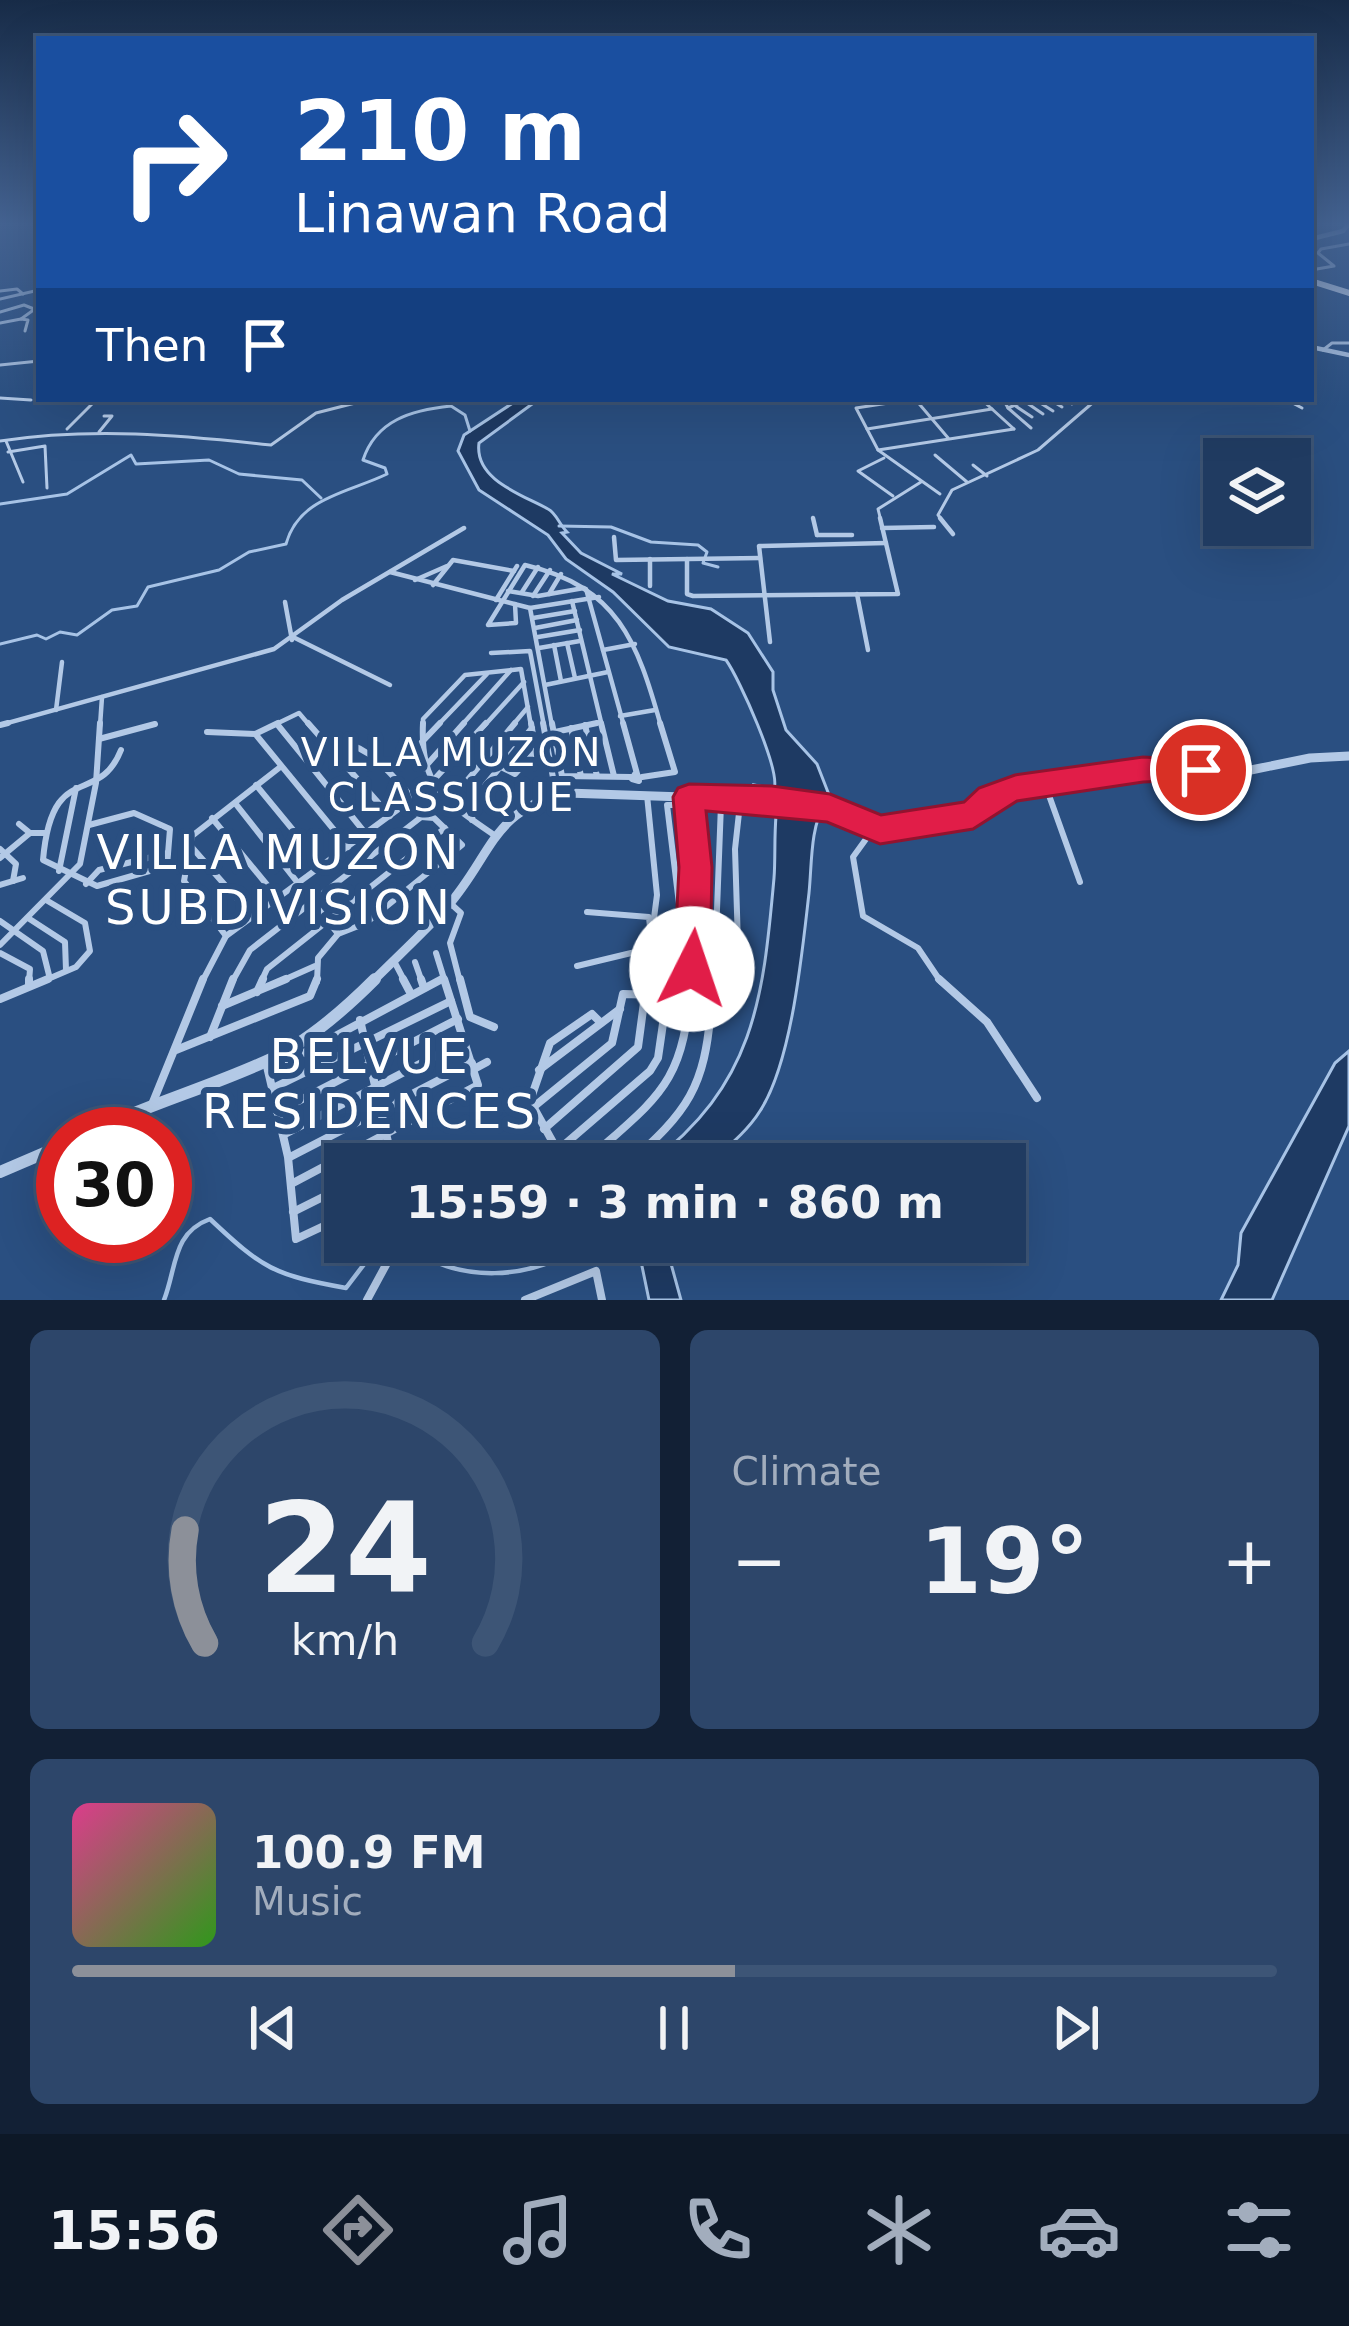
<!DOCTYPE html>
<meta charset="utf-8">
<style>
:root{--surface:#203b61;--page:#2d466a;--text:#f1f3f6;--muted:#a2adbd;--line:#3d5576;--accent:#8c9099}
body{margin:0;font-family:"DejaVu Sans",sans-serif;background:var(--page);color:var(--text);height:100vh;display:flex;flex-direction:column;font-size:45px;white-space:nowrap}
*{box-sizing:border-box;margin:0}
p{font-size:39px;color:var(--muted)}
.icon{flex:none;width:66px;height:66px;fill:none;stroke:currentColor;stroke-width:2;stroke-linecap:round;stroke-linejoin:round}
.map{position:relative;height:1300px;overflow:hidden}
.details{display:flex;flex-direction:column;gap:30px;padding:30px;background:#122035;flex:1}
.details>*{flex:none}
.hud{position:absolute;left:36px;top:36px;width:1278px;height:366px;border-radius:0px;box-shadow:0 12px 48px #0002,0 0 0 3px var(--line);background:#1a4fa0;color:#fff;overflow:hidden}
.fabs{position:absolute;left:1203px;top:438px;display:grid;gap:24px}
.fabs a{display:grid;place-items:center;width:108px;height:108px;border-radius:0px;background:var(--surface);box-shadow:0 12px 48px #0002,0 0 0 3px var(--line);font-size:60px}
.speed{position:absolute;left:36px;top:1107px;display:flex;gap:24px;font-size:60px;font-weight:700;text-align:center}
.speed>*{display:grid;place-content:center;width:156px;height:156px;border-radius:50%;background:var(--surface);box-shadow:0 12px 48px #0002,0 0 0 3px var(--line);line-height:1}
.speed .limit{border:18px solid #d22;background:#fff;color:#111}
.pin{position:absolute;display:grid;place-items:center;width:102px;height:102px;color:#fff;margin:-51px;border:6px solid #fff;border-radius:50%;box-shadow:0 3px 12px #0007}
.me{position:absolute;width:132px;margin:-66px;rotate:4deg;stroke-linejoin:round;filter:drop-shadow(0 0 9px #0008)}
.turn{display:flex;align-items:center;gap:42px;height:252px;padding:0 60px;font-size:54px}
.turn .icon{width:156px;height:156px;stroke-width:2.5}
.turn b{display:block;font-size:84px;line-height:102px}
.then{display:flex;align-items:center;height:114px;padding:0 60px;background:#0003;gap:24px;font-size:45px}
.big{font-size:90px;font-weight:700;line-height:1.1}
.details .widget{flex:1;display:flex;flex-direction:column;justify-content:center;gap:18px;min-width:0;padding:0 42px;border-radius:18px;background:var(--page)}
.details .dial{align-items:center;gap:0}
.dial svg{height:312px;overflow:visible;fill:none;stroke:var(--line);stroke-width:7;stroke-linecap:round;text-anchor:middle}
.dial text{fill:var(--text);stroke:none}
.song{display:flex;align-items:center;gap:36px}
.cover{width:144px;height:144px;border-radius:18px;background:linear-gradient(135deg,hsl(330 70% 55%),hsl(110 70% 35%))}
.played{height:12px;border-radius:6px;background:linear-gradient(90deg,var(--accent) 55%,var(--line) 55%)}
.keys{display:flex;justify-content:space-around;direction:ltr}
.heat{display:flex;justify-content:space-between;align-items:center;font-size:66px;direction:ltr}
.details .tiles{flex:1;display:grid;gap:30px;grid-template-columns:1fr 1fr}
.widget:last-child{grid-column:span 2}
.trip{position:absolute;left:324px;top:1143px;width:702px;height:120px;border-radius:0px;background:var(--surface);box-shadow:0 12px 48px #0002,0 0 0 3px var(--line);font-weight:700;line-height:120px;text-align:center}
.menu{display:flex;height:192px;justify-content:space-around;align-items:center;background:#0d1827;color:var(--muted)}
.menu .icon{width:84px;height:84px}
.menu .current{color:var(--accent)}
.menu b{font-size:54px;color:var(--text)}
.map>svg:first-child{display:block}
.water{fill:#1e3a63;stroke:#a7c3e6;stroke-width:3}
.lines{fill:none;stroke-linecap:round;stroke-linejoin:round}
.stream-far1{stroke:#a7c3e6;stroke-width:3}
.stream{stroke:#a7c3e6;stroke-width:4.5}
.minor-far3{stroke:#b3c9e6;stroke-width:3}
.minor-far2{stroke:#b3c9e6;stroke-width:4.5}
.minor-far1{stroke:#b3c9e6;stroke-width:6}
.minor{stroke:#b3c9e6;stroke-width:8}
.tertiary-far2{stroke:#b3c9e6;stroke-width:4.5}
.tertiary-far1{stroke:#b3c9e6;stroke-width:9}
.tertiary{stroke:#b3c9e6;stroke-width:12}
.secondary{stroke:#dbe6f6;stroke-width:6}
.route{fill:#e11d48;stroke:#92132f;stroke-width:3}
.labels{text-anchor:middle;stroke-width:12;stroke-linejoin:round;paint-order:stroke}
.neighbourhood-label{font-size:39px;letter-spacing:3px;fill:#fff;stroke:#2a4f81}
.near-neighbourhood-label{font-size:48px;letter-spacing:3px;fill:#fff;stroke:#2a4f81}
</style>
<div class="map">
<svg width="1349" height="1300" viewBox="0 0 1349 1300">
<rect width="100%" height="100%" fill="#2a4f81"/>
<g class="water">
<path d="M519 399H539L479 443C474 480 523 495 548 509 556 513 559 524 567 532L562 533 581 553 622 574H612L668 601 711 609 748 633 773 672V690L786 730 817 764 833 805 825 803C810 828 812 864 809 893 802 953 792 1062 760 1111 747 1132 726 1148 708 1164H649C754 1085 763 1001 774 878 776 855 773 815 779 796L755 791 754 785 774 789C781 771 739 678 726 660L669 647 613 592 566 559 548 535 479 490 458 451 464 435Z"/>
<polygon points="1349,1051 1349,1126 1272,1300 1221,1300 1238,1265 1241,1233 1335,1063"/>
<polygon points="637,1242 665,1242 681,1300 649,1300"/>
</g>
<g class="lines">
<g class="stream-far1">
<polyline points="0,504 67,494 131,455 136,464 209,460 239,474 302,480 321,498"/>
<polyline points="559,526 611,527 651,542 698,545 707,552 703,563 718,567"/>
<path d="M0 644 37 635 46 639 60 632 77 635 112 610 137 606 148 587 219 570 249 552 286 544C299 497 348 493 387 474L385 468 363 460C376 420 412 410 451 406L465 415 470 431"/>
</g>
<g class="stream">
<path d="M405 1242C453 1286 536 1281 586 1242"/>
<path d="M164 1300C177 1267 172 1233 210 1219 263 1269 274 1275 346 1288L381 1242"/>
</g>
<g class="minor-far3">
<polyline points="1311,270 1334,266 1318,253 1321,249 1349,244"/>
<polyline points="0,291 17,289 23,294"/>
<polyline points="0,299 39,290"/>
<polyline points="0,312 24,305 34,309"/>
<polyline points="21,319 28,320 25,331"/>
<polyline points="0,323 21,319 39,306"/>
<polyline points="1323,350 1332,343 1349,343"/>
<polyline points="0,365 39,361"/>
<polyline points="0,398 31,400"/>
<polyline points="981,399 1014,429"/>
<polyline points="1003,399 1008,408 1030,399"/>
<polyline points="1034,399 1053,411"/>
<polyline points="1049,399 1062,407"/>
<polyline points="1065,399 1072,404"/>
<polyline points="1285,399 1302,408"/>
<polyline points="1024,401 1043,414"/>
<polyline points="1014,405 1032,417"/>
<polyline points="1008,408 1031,428"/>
<polyline points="67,429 97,399"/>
<polyline points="867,429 992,409"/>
<polyline points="99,432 112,416 104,416"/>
<polyline points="949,439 915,399 856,408 878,450 1014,429"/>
<path d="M0 441C92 427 179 435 271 445L316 413 371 399"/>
<polyline points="6,441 23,482"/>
<polyline points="878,450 940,494"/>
<polyline points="8,452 45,446 47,488"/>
<polyline points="935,455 967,482"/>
<polyline points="884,458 858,471 893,496"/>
<polyline points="973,465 987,476"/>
<polyline points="881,521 878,509 921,482"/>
<polyline points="943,521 938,515 952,490 1038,450 1097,399"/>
</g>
<g class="minor-far2">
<polyline points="813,518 817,535"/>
<polyline points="940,518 953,534"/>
<polyline points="882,528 934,527"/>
<polyline points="817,535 852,535"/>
<polyline points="614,537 616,560 760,558"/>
<polyline points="650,559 650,586"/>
<polyline points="687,559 687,594 693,596 898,594 880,518"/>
<polyline points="390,572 530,608 599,597"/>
<polyline points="415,580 447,566"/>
<polyline points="433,585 453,560 514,571"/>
<polyline points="586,589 624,726"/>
<polyline points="508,591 538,596 584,588"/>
<polyline points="522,592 538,567"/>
<polyline points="549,594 561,574"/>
<polyline points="857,594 868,650"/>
<polyline points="533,596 550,570"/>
<polyline points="496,600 517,566"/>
<polyline points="572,601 602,726"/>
<polyline points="285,602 292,640"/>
<path d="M515 604 516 623 488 625 525 565C618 587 637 641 661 726"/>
<polyline points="530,608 552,726"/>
<polyline points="533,618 575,611"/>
<polyline points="535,628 577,620"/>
<polyline points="538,637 580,630"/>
<polyline points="295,638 390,685"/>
<polyline points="770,642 759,546 886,543"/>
<polyline points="567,643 575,678"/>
<polyline points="554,645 561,681"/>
<polyline points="539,648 580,641"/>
<polyline points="603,650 635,644"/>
<polyline points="491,653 530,651 544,726"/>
<polyline points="545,685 608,672"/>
<polyline points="56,710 62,662"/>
<polyline points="620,716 655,710"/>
<polyline points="0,725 274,649 342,600 464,528"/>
<polyline points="100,726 102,697"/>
<polyline points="148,726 155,724"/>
<polyline points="272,726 299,713 310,726"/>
<polyline points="423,726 423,719 465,675 521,669 531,726"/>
<polyline points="437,726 487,674"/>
<polyline points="461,726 511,670"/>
<polyline points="484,726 524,682"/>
<polyline points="512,726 528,707"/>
<polyline points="583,726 601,722"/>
</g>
<g class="minor-far1">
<polyline points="308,723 390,816"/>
<path d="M423 723C420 787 445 801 494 835"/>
<polyline points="543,723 556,794"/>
<polyline points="552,723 562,776 631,777"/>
<polyline points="601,723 614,776"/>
<polyline points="623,723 639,781 632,779 635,774"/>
<polyline points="277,724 366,834"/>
<polyline points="0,725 8,723"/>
<polyline points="585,725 597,776"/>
<polyline points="571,728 581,776"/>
<polyline points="207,732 255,734 278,723"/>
<polyline points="555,732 597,723"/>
<polyline points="257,736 348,847"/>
<polyline points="99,739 155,724"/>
<polyline points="421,743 440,723"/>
<polyline points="501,767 515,774 536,751 531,723"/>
<polyline points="424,768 464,723"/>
<polyline points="642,777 675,772 660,723"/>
<polyline points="430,784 486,723"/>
<polyline points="256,785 321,864"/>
<polyline points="1046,787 1080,882"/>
<polyline points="647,795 657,895 654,918"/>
<polyline points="689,798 696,906 691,982"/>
<polyline points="451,800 515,723"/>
<polyline points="235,803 338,934"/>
<polyline points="687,805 667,805 679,904 696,906"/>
<polyline points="212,818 277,897"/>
<polyline points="472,820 474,799 532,728"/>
<polyline points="19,824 30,833"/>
<path d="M89 825 134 813 170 829 167 866 97 886 43 860C52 758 98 808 121 750"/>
<polyline points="874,828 853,857 863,916 918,948 941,982"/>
<polyline points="189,844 253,917"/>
<polyline points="0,849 16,864 13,881"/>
<polyline points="0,858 30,833 45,833"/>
<polyline points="59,871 76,788"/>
<polyline points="86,884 99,870 168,853"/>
<polyline points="0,885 23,878"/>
<polyline points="450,903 461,913 450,943 460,982"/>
<polyline points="28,918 65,942 66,970"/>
<polyline points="0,921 43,951 49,975"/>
<polyline points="694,931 738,944 735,849 740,804 702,805 696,847"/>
<polyline points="226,936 184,881 192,836 279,768"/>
<polyline points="716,936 721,804"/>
<polyline points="0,945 80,864 96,783 100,723"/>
<polyline points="0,953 30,969 29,982"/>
<polyline points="436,953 445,982"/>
<polyline points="415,962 422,982"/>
<polyline points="395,963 405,982"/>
<polyline points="577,966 652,948 649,917 587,912"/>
<polyline points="41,982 76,967 90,951 85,923 46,900"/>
<polyline points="202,982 226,936 408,802"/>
<polyline points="232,982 250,950 420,818"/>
<polyline points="261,982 267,969 445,828"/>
<polyline points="279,982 315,966"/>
<path d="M317 982 318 958 338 934 366 923 462 845 434 818 421 817 408 802 409 794C385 767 362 737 322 742"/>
<polyline points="436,982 443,978"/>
</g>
<g class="minor">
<polyline points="403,979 411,994"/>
<polyline points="421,979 424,988"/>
<polyline points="460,979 470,1017 494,1027"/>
<polyline points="939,979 987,1022 1037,1098"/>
<polyline points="29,985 29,979"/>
<polyline points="257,992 263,979"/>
<polyline points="0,999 48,979"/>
<polyline points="222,1006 286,979"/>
<polyline points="360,1020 393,1164"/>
<polyline points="210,1037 233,979"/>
<polyline points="176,1050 310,996 317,979"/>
<polyline points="266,1062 288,1157 296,1239 345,1216"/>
<polyline points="474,1069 487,1062"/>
<polyline points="539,1070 620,1009"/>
<polyline points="270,1071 442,979"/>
<polyline points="273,1088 451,1001"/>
<polyline points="153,1102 203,979"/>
<path d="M531 1109 612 1043 623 994 690 996 711 1007C705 1088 688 1111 628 1164"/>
<polyline points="277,1112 458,1019"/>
<polyline points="544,1129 638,1047 645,995"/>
<polyline points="283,1135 464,1041"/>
<polyline points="557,1151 650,1071 658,1058 667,996"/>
<polyline points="290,1157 472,1063"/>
<polyline points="565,1164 530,1101 550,1043 592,1014 601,1023"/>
<path d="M583 1164C659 1095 684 1088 691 979"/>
<polyline points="293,1183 478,1085 444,979"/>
<polyline points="293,1212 345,1186"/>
<polyline points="367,1300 387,1263"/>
<polyline points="525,1300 596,1271 602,1300"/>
</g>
<g class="tertiary-far2">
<polyline points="1311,239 1343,231 1348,225"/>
<polyline points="1311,347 1349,355"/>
</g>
<path class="tertiary-far1" d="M372 982C397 957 423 933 447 907 492 856 492 809 567 793L772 800 829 808 880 829 973 815 990 798 1015 788 1143 769 1246 771 1310 758 1349 756"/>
<g class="tertiary">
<path d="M86 1134C144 1106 204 1089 262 1063 303 1046 344 1010 375 979"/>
<polyline points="0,1172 63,1145"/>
</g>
<polyline class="secondary" points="1311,281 1349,293"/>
</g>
<linearGradient id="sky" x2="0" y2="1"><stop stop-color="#172b47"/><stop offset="0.55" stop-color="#446392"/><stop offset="1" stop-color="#446392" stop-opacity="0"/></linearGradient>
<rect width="1349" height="407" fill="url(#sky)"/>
<polygon class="route" points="1143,757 1212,761 1217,770 1212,779 1143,782 1017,801 973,829 880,844 827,822 706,811 712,867 710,969 705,981 692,987 679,981 674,969 679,867 673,797 678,788 689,784 772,786 830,794 881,815 964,802 979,788 1015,775"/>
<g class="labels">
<g class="neighbourhood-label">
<text x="452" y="766">VILLA MUZON<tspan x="452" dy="45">CLASSIQUE</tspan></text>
</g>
<g class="near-neighbourhood-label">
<text x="279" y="869">VILLA MUZON<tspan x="279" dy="55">SUBDIVISION</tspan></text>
<text x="370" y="1073">BELVUE<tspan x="370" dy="55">RESIDENCES</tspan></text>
</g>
</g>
</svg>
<div class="fabs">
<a><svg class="icon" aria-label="layers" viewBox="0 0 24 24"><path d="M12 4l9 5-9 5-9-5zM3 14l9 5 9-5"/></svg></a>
</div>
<div class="speed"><div class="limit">30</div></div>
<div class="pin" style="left:1201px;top:770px;background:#d93025"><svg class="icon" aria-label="arrive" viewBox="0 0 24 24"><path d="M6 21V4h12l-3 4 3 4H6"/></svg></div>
<svg class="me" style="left:692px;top:969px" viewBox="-20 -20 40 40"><circle r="19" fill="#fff"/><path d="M0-13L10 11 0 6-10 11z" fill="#e11d48"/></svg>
<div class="trip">15:59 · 3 min · 860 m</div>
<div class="hud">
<div class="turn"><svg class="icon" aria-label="right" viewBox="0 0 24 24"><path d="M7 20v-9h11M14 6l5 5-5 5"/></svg><div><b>210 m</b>Linawan Road</div></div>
<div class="then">Then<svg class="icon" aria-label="arrive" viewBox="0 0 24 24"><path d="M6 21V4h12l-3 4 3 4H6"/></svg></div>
</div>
</div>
<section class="details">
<div class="tiles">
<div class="widget dial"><svg viewBox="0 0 100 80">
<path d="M14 69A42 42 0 1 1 86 69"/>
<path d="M14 69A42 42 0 0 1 9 40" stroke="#8c9099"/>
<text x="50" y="56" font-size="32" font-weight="700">24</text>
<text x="50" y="72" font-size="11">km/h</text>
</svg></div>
<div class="widget"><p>Climate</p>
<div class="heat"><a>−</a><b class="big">19°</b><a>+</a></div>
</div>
<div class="widget">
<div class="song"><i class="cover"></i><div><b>100.9 FM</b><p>Music</p></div></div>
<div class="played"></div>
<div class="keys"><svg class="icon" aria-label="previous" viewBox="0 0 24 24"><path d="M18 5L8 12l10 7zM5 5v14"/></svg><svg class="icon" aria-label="pause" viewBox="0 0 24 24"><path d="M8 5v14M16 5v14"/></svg><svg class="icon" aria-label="next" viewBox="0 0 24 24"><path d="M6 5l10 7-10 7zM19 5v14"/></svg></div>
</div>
</div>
</section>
<nav class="menu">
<b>15:56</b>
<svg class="icon current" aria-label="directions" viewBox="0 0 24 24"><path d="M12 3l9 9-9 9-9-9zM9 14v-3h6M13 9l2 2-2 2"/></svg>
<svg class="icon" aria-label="music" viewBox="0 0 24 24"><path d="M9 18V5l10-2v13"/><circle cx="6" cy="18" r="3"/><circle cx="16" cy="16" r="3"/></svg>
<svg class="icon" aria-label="phone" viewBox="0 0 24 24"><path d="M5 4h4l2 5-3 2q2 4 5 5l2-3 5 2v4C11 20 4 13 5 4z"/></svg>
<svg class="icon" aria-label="climate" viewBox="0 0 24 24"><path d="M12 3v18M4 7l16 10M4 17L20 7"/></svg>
<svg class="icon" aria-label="car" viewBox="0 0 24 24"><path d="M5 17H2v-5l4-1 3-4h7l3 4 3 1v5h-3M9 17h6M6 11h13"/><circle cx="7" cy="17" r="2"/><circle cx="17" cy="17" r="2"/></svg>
<svg class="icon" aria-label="filters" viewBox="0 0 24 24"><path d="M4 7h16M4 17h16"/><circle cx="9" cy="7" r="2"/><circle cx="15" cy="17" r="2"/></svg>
</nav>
